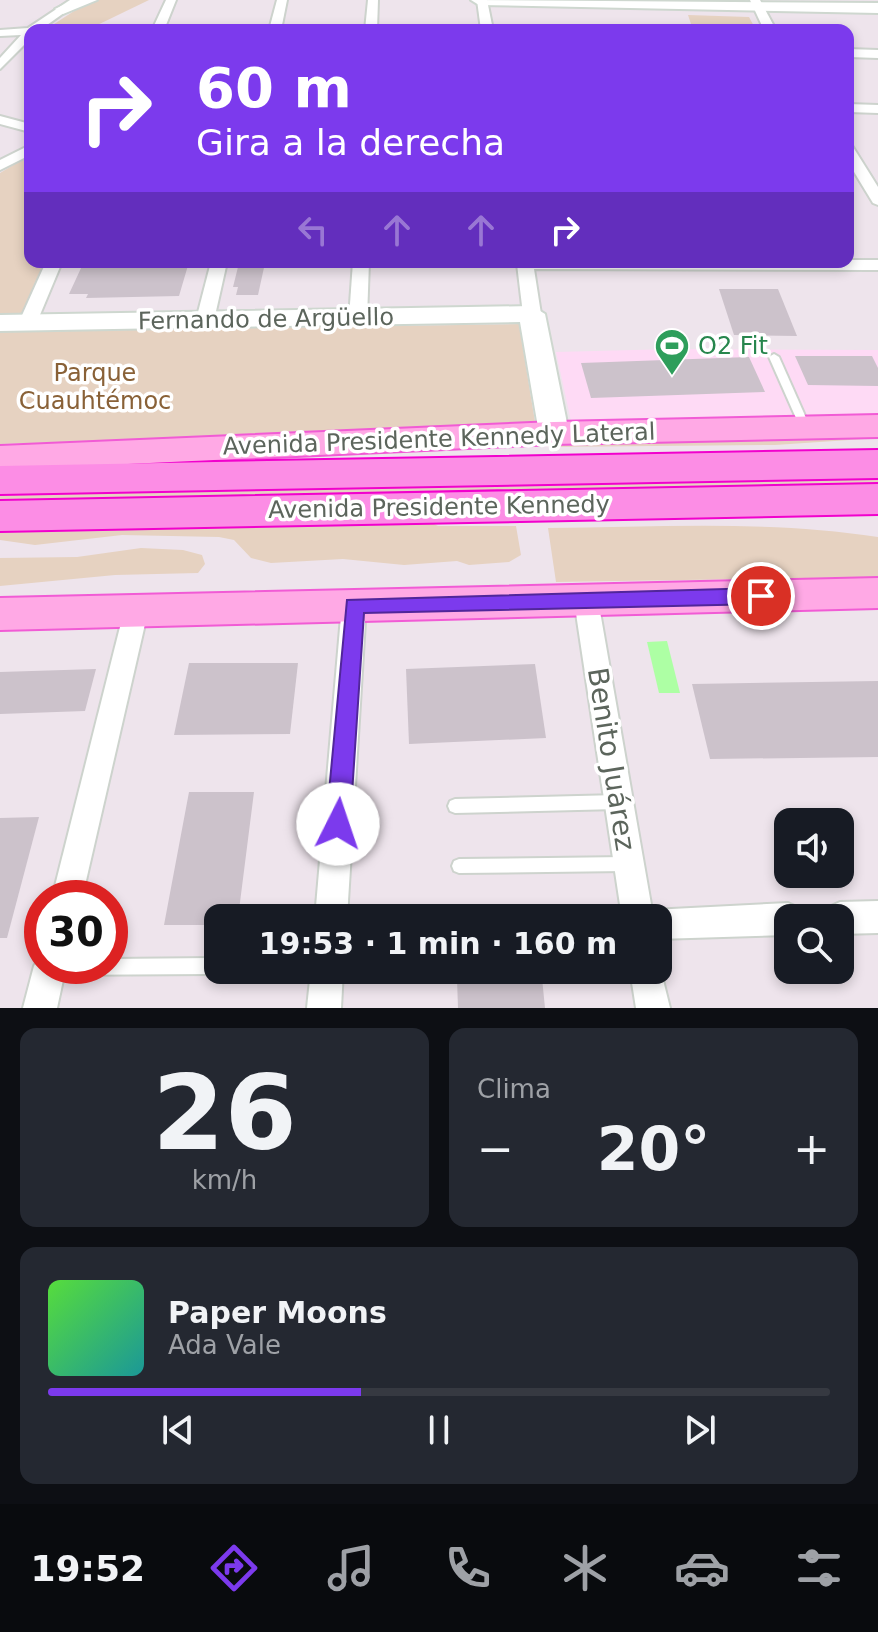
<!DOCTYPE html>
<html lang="es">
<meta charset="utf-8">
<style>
:root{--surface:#171b24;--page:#242831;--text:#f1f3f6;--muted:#9ea1a6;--line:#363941;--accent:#7c3aed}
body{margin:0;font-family:"DejaVu Sans",sans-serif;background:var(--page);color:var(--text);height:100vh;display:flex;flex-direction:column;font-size:30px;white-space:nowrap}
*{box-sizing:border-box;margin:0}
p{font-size:26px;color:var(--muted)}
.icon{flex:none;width:44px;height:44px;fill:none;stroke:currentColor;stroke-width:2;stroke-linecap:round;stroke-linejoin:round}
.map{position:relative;height:1008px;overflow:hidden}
.details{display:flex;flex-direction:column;gap:20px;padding:20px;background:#0d0f14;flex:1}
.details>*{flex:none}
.banner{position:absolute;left:24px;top:24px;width:830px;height:244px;border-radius:16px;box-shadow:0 4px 12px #0003;background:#7c3aed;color:#fff;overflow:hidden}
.tools{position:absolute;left:774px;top:808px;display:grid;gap:16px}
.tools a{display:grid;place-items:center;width:80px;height:80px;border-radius:16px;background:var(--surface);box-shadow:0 4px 12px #0003;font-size:40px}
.speed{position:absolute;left:24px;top:880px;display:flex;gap:16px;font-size:40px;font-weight:700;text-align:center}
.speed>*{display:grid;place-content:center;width:104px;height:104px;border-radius:50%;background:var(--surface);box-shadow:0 4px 12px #0003;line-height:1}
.speed .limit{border:12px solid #d22;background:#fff;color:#111}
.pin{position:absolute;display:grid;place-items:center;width:68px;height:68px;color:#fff;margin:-34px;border:4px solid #fff;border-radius:50%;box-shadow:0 2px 8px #0007}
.me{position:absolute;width:88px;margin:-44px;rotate:4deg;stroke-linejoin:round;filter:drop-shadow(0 0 6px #0008)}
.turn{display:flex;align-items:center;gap:28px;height:168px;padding:0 40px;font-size:36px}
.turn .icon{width:104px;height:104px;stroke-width:2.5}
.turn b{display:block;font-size:56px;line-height:68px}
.lanes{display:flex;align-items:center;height:76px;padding:0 40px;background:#0003;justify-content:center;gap:40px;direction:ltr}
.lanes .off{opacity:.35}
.big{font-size:60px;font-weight:700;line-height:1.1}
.details .widget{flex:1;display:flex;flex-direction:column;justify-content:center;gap:12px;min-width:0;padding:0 28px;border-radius:16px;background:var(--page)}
.details .dial{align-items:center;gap:0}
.dial b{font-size:104px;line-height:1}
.song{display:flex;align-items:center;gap:24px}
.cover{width:96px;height:96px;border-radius:12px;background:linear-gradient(135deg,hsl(110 70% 55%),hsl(180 70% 35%))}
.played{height:8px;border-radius:4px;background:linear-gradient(90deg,var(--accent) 40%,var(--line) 40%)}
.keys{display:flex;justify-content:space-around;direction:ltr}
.heat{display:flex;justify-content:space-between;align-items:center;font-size:44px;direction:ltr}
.details .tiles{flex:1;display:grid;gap:20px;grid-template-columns:1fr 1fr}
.widget:last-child{grid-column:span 2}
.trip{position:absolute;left:204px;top:904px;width:468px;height:80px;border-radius:16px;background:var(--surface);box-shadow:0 4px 12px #0003;font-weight:700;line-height:80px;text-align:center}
.menu{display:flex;height:128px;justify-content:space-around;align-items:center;background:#090b0e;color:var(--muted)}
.menu .icon{width:56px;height:56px}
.menu .selected{color:var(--accent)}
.menu b{font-size:36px;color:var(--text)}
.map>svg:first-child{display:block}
.commercial{fill:#fedaf5}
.green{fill:#e6d2c1}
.water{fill:#adffa4}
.building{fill:#ccc2cb}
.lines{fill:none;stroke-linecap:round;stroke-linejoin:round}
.lane-casing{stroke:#cdd3cd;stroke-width:4}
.street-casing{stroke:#cdd3cd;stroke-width:4}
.secondary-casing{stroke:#ced7cf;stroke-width:4}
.primary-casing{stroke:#f15bd5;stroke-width:4}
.highway-casing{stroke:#f101cd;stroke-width:4}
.lane{fill:#fff;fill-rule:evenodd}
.street{fill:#fff;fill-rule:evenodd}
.secondary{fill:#fff;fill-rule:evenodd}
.primary{fill:#ffa9e5;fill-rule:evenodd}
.highway{fill:#fc8de5;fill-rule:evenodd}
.route{fill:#7c3aed;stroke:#51269a;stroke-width:2}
.labels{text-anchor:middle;stroke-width:7;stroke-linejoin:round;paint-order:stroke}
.street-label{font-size:24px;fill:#5c655c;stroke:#fff}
.leisure-label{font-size:24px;fill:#27864d;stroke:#fff;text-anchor:start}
.park-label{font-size:24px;fill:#896137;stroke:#fff}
.near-street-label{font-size:28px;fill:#5c655c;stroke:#fff}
</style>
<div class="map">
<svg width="878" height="1008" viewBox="0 0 878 1008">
<rect width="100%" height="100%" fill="#eee4ec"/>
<polygon class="commercial" points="673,349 878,350 878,414 571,421 556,352"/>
<g class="green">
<polygon points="91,0 149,0 87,30 45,30"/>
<polygon points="688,15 749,17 756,30 693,30"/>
<polygon points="30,155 30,262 47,262 23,314 0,314 0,173"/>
<polygon points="519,324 536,428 0,444 0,332"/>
<polygon points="864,439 775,445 546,447 545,441"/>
<polygon points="878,477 878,485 0,501 0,494"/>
<polygon points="430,522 438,526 516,526 521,555 509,562 469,565 457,561 404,565 343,559 271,563 251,558 234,540 219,537 122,535 35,545 0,540 0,531"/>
<path d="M548 528C657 527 770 520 878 537V577L556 582Z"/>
<polygon points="141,548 183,550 202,555 205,564 198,573 115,575 0,586 0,558 77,557"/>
</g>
<polygon class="water" points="667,641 680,693 659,693 647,642"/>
<g class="building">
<polygon points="112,262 189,262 179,296 86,298 88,294 69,294 82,266 111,266"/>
<polygon points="244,263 265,263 258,295 236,295 238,287 233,287 238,267"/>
<polygon points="719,289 778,289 797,336 734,335"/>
<polygon points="795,356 872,356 878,368 878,386 808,385"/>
<polygon points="749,357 765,392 591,398 581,363"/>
<polygon points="189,663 298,663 290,734 174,735"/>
<polygon points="535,664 546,738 409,744 406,669"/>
<polygon points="96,669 85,711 0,714 0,672"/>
<polygon points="878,681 878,757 710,759 692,684"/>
<polygon points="189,792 254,792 238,918 218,918 218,925 164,925"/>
<polygon points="39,817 7,938 0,938 0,818"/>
<polygon points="542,978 545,1008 458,1008 457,979"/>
</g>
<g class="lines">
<defs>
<g id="lane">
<polygon points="774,354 779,357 810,427 809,429 801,429 800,427 769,357"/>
<polygon points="618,795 623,797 625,802 623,807 618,809 455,813 450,811 448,806 450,801 455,799"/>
<polygon points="626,857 631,859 633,864 631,869 626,871 459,873 454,871 452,866 454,861 459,859"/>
<polygon points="212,958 218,960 218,970 212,974 50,975 44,973 42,967 110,966 110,959"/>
</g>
<g id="street">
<polygon points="70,0 82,0 40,30 30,30 30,39 0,69 0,58 21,35 0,36 0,30 28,28"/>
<polygon points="166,0 176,0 164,30 152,30"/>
<polygon points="277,0 287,0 281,30 269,30"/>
<polygon points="368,0 378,0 377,30 365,30"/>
<polygon points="477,0 487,0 493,30 481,30"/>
<polygon points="750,0 760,0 776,30 764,30"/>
<polygon points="848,49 878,50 878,58 848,57"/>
<polygon points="848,104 878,105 878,113 848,112"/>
<polygon points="0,116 30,124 30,132 0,124"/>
<polygon points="30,145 30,155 0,170 0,160"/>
<polygon points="848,146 853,147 878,187 878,205 873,203 848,162"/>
<polygon points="848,260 878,260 878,270 534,269 541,314 532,319 523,314 517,264"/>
<polygon points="46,262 62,262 37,322 28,327 22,326 19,322"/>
<polygon points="211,262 227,262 214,320 205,325 196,320"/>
<polygon points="353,262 369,262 367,318 358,323 349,318"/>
<polygon points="586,591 595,593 598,600 652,910 788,903 799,908 803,918 788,918 788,935 658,939 658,918 622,918 574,600 577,593"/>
<polygon points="354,596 363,598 366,605 347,918 315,918 342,605 345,598"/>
<polygon points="136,601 145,604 148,611 82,898 52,898 124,611 127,604"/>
<polygon points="878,901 878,933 840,934 840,918 824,918 829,907 840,902"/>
<polygon points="42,953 42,966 66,966 57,1008 23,1008 34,966"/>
<polygon points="658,960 670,1008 636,1008 630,970 658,970"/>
<polygon points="311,970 343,970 341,1008 307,1008"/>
</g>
<g id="secondary">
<polygon points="74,0 97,0 63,14 55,9"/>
<polygon points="471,0 878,3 878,13 479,5"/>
<polygon points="532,306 545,314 569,433 565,440 554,443 543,440 539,433 520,322 0,331 0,315"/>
</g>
<g id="primary">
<polygon points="878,415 878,437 554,444 0,470 0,446 554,422"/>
<polygon points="878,578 878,608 0,630 0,598"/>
</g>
<g id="highway">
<polygon points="878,450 878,478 0,494 0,466"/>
<polygon points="878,484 878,514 0,531 0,501"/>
</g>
</defs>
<use href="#lane" class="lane-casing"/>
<use href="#street" class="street-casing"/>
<use href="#secondary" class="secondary-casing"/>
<use href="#primary" class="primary-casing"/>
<use href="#highway" class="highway-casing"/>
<use href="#lane" class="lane"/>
<use href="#street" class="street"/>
<use href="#secondary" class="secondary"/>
<use href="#primary" class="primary"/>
<use href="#highway" class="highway"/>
</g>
<polygon class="route" points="761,588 771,596 761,604 364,613 350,824 347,832 338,835 329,832 326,824 347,600"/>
<defs>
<symbol id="stadium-pin" viewBox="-11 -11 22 30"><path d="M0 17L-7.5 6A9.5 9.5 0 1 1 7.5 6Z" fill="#2e9e5b" stroke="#fff"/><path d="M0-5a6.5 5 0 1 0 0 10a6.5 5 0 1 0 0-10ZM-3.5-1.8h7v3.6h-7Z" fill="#fff"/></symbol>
</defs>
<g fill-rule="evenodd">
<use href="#stadium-pin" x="652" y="326" width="40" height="54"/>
</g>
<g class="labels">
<g class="street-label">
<text transform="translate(266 319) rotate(-1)" y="8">Fernando de Argüello</text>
<text transform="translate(439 439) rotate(-2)" y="8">Avenida Presidente Kennedy Lateral</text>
<text transform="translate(439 507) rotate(-1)" y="8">Avenida Presidente Kennedy</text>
</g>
<g class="leisure-label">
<text x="698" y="354">O2 Fit</text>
</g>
<g class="park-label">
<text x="95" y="381">Parque<tspan x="95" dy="28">Cuauhtémoc</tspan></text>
</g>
<g class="near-street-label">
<text transform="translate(612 759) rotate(81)" y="10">Benito Juárez</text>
</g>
</g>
</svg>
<div class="tools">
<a><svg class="icon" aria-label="sound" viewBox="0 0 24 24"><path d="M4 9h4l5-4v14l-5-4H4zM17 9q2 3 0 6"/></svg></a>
<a><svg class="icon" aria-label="search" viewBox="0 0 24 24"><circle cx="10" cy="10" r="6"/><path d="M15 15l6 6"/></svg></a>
</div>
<div class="speed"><div class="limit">30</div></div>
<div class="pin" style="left:761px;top:596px;background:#d93025"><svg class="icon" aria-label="arrive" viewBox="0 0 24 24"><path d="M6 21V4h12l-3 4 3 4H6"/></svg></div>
<svg class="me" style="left:338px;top:824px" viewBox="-20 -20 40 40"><circle r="19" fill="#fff"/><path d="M0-13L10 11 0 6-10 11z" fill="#7c3aed"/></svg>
<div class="trip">19:53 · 1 min · 160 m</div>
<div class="banner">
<div class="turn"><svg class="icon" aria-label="right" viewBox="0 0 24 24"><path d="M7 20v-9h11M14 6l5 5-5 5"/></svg><div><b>60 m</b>Gira a la derecha</div></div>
<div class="lanes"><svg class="icon off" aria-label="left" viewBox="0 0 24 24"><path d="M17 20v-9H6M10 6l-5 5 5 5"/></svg><svg class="icon off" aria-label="ahead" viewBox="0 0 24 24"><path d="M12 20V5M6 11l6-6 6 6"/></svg><svg class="icon off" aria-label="ahead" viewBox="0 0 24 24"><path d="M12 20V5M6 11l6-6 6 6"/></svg><svg class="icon" aria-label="right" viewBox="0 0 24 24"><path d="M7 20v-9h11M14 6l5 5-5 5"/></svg></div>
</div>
</div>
<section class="details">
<div class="tiles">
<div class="widget dial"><b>26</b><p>km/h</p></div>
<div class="widget"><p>Clima</p>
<div class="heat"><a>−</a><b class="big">20°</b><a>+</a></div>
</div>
<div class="widget">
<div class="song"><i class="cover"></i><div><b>Paper Moons</b><p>Ada Vale</p></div></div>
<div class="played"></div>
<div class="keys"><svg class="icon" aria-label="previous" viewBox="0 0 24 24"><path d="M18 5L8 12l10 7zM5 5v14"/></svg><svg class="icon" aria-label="pause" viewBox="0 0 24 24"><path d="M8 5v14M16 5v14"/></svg><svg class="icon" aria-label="next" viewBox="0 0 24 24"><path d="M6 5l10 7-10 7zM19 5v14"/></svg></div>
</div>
</div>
</section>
<nav class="menu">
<b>19:52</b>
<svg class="icon selected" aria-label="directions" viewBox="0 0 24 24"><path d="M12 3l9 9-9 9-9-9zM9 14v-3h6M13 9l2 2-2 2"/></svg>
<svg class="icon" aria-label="music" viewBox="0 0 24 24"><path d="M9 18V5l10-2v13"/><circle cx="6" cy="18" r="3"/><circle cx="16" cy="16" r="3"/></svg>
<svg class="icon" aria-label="phone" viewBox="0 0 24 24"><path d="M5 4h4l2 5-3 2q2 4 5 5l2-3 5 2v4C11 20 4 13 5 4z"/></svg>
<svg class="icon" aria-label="climate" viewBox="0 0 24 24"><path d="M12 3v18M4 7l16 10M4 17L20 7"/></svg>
<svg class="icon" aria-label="car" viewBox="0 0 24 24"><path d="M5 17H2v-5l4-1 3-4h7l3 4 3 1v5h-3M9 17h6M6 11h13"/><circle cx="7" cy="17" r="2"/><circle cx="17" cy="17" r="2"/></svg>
<svg class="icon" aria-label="filters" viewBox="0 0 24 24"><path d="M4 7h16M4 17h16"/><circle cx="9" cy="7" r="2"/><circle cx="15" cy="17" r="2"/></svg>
</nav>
